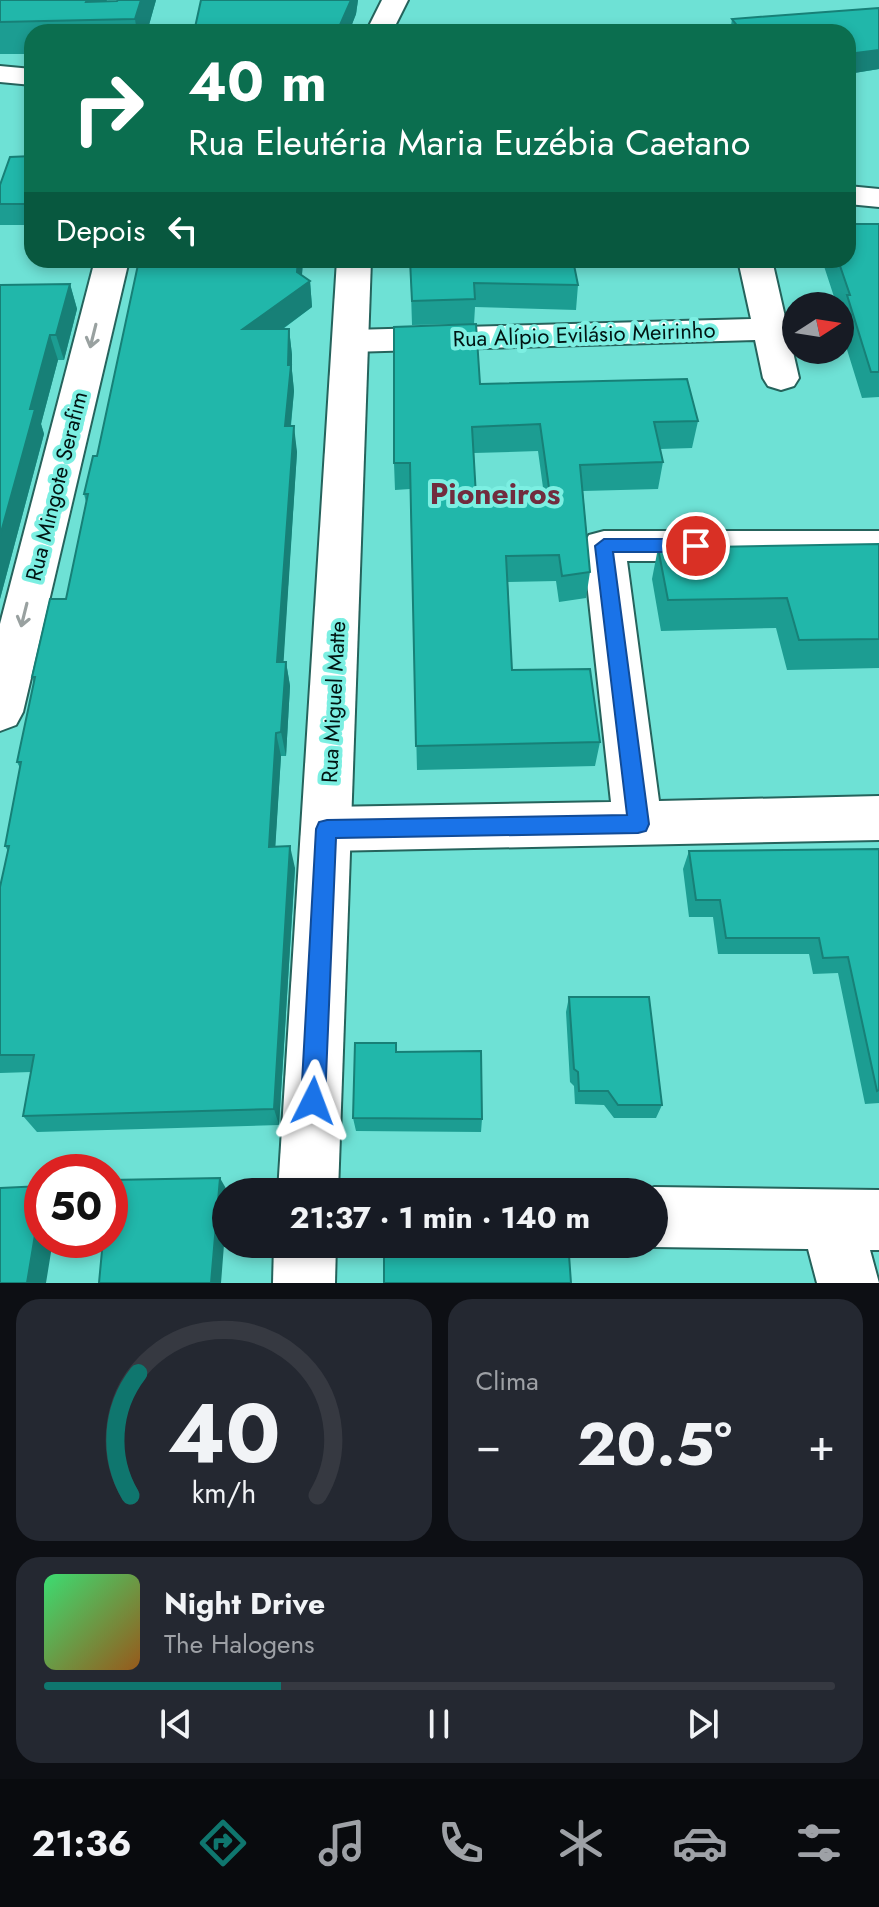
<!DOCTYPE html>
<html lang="pt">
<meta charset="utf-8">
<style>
:root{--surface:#171b24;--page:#242831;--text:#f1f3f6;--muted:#9ea1a6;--line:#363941;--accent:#0f766e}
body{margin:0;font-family:Jost,sans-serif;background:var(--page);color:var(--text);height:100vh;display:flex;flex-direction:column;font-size:30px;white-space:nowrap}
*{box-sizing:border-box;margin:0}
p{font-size:26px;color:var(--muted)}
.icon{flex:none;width:44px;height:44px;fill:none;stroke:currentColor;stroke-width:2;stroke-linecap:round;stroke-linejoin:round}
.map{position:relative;height:1283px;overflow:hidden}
.side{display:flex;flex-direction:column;gap:16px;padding:16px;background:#0d0f14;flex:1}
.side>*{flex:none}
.guide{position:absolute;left:24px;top:24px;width:832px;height:244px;border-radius:24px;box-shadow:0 4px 12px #0003;background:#0b6e4f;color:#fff;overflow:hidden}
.needle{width:52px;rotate:78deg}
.fabs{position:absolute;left:782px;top:292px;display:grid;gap:16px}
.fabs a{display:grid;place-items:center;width:72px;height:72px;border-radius:50%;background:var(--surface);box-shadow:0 4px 12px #0003;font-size:40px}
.speed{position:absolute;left:24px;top:1154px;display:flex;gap:16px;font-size:40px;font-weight:700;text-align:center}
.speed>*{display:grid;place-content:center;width:104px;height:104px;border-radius:50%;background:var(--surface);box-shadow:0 4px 12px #0003;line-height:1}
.speed .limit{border:12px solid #d22;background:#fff;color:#111}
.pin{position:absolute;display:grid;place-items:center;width:68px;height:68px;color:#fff;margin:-34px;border:4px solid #fff;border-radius:50%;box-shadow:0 2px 8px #0007}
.me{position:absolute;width:88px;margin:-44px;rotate:3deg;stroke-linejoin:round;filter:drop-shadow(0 0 6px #0008)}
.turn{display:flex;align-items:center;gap:28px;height:168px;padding:0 32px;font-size:36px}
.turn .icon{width:104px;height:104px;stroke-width:2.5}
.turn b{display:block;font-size:56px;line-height:68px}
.then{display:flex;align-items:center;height:76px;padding:0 32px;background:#0003;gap:16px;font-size:30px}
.big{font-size:60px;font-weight:700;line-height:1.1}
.side .widget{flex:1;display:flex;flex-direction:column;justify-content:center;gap:12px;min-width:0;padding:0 28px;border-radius:24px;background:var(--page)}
.side .dial{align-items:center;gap:0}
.dial svg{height:208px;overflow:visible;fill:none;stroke:var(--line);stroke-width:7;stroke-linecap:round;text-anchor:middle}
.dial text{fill:var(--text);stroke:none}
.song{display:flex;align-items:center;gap:24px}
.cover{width:96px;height:96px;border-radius:12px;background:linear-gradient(135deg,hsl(140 70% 55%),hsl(30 70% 35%))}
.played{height:8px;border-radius:4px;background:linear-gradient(90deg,var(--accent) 30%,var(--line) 30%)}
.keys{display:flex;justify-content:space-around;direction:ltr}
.heat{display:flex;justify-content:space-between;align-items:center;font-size:44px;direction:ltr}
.side .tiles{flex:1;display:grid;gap:16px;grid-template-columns:1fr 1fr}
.widget:last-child{grid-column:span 2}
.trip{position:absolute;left:212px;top:1178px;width:456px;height:80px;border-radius:40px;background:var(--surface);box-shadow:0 4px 12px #0003;font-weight:700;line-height:80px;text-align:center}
.tab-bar{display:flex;height:128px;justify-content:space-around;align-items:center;background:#090b0e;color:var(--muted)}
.tab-bar .icon{width:56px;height:56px}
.tab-bar .current{color:var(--accent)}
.tab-bar b{font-size:36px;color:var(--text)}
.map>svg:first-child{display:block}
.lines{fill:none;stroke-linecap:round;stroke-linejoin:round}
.minor-casing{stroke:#25635c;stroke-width:4}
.tertiary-casing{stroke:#25635c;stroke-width:4}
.secondary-casing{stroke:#25635c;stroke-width:4}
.minor{fill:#fff;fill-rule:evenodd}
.tertiary{fill:#fff;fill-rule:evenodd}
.secondary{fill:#fff;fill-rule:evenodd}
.wall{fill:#1c9d92;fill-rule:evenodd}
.shaded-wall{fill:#178077}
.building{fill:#21b7aa;stroke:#178077;stroke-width:2;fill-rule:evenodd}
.oneway{stroke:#99a1a0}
.route{fill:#1a73e8;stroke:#114b97;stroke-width:2}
.labels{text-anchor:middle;stroke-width:8;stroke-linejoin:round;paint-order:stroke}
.street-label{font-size:22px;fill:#001412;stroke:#7cefe2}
.district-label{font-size:30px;font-weight:bold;fill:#712c3e;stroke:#7cefe2}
</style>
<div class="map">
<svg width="879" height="1283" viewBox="0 0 879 1283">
<rect width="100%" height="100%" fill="#6ee1d5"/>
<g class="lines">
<defs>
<g id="minor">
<polygon points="848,186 879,189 879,207 848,204"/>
<polygon points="95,260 129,260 23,712 16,725 0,731 0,624"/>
<polygon points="738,260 772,260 799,378 794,386 781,390 768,386 763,378 755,340 351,352 338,349 333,341 338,333 351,330 751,319"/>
<polygon points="604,531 879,531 879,561 627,561 659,801 879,796 879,840 327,851 310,844 302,829 310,814 327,807 611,802 583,546 589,535"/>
<polygon points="654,1187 879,1190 879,1250 870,1250 879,1283 817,1283 808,1249 654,1247 646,1244 654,1244 654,1192 641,1192"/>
</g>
<polygon id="tertiary" points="0,66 32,69 32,85 0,82"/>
<g id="secondary">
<polygon points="382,0 408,0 392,32 366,32"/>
<polygon points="337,260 371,260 338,1192 278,1192"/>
<polygon points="274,1244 336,1244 335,1283 273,1283"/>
</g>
</defs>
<use href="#minor" class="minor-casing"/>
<use href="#tertiary" class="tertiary-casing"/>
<use href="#secondary" class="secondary-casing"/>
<use href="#minor" class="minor"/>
<use href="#tertiary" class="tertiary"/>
<use href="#secondary" class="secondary"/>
</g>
<g class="wall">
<polygon points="0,0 106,2 156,0 147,32 32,32 32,54 0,54"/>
<polygon points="201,0 358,0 356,14 349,32 194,32"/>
<polygon points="879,8 879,69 848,74 848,32 730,32 732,19"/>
<polygon points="32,156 32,225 0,225 0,185"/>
<polygon points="879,224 879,397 862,398 840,327 840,306 837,306 822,260 848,260"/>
<polygon points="139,260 303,260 302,275 310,281 312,307 283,329 289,329 292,355 292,371 294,391 291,426 297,452 283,662 286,662 290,686 286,756 281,756 275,847 295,868 279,1125 37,1132 23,1116 31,1072 0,1073 0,887 8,851 5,846 20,768 17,762 34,682 32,677 66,599 86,502 84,494 97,456"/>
<polygon points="410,260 578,285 576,310 475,307 474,324 412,325"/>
<polygon points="70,284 77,309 64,360 58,360 41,424 44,434 0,599 0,285"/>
<path d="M480 384 698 421 692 448 660 449 663 462 658 489 583 491 590 572 586 598 559 602 556 581 508 582 512 670 600 742 595 766 417 770 410 489 395 490 394 463ZM538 451 544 495 476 496 474 453Z"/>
<polygon points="879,544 879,668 787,670 776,628 661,631 652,579 658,548"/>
<polygon points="879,849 879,1103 865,1104 838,973 813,974 809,954 718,954 713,917 689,917 683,869 689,851"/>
<polygon points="569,997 662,1105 656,1118 614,1118 604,1105 575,1104 574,1086 570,1082 566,1012"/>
<polygon points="396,1043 397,1052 482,1119 481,1132 356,1131 353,1118"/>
</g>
<g class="shaded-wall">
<polygon points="87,0 107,0 99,20 86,2"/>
<polygon points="141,0 156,0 147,32 137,32 135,19"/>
<polygon points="351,0 358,0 356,14 349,32 341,32 340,25"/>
<polygon points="879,50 879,69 848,74 848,54"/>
<polygon points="298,260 303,260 301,288 310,281 312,307 247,355 243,329"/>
<polygon points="70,284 77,309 64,360 56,335"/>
<polygon points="289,329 292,355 292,371 294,391 288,452 285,426"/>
<polygon points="50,335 58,360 41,424 44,434 0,599 0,536 30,409"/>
<polygon points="294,426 297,452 282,686 277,662"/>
<polygon points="286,662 290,686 286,756 281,732"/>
<polygon points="276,733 281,756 274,868 269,847"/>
<polygon points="290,846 295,868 279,1125 274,1109"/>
<polygon points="220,1178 228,1192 226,1192 226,1219 221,1283 211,1283"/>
<polygon points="42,1193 42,1240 53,1240 46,1283 27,1283"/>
</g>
<g class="building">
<polygon points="0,0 87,0 86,2 117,1 118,0 141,0 135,19 0,22"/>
<polygon points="201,0 351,0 340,25 332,25 329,32 194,32"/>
<polygon points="879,8 879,50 848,54 848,32 742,32 732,19"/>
<polygon points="32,156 32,204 0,204 0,185 10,157"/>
<polygon points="848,224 879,224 879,372 871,372 847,295 850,295 838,260 848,260"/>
<polygon points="139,260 298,260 297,272 310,281 243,329 289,329 288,365 291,365 285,426 294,426 277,662 286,662 281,732 276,733 269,847 290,846 274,1109 23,1116 34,1055 0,1055 0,887 9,846 5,846 21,762 17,762 35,677 32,677 50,599 66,599 88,494 84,494 93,456 97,456"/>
<polygon points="410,260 573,260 578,285 474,283 475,299 412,301"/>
<polygon points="70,284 56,335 50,335 30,409 35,409 0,536 0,285"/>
<path d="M476 324 480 384 687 379 698 421 654 422 663 462 580 465 590 572 562 576 559 555 506 556 512 670 590 669 600 742 416 746 410 463H394V327ZM540 424 550 495 476 496 472 427Z"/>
<polygon points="879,544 879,639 799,640 787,598 668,600 658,548"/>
<polygon points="879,849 879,1090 877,1091 848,957 823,958 819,938 726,938 720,900 696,900 689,851"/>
<polygon points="569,997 649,997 662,1105 618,1105 608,1091 579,1091 578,1072 574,1069"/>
<polygon points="355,1043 396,1043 396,1052 481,1051 482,1119 353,1118"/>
<polygon points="220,1178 211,1283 99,1283 103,1240 110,1240 110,1180"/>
<polygon points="42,1186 42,1193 27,1283 0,1283 0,1188"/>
<polygon points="384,1254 569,1255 571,1283 384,1283"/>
</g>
<defs><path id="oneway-shaft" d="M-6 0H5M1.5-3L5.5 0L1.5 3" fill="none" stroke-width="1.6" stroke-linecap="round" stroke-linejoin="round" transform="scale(2)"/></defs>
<g class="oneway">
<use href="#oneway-shaft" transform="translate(93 336) rotate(104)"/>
<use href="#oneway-shaft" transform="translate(24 615) rotate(104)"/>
</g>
<polygon class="route" points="604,539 696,539 704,546 696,552 613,552 649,824 646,831 638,833 336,838 325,1101 321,1110 313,1113 304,1110 301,1101 316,829 319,822 327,820 627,815 595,546"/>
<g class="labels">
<g class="street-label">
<text transform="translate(584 334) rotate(-2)" y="8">Rua Alípio Evilásio Meirinho</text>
<text transform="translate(56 486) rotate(-76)" y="8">Rua Mingote Serafim</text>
<text transform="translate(333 702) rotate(-87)" y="8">Rua Miguel Matte</text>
</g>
<g class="district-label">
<text x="495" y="504">Pioneiros</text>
</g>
</g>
</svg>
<div class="fabs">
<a><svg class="needle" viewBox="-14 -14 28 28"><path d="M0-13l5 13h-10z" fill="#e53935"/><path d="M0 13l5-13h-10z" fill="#9ea1a6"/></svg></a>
</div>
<div class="speed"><div class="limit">50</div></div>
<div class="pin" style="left:696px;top:546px;background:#d93025"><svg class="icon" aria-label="arrive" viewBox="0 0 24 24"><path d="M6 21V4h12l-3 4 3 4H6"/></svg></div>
<svg class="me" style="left:313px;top:1101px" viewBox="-20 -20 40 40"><path d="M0-17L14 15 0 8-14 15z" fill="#1a73e8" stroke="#fff" stroke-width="4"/></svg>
<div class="trip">21:37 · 1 min · 140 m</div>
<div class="guide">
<div class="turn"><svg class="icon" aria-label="right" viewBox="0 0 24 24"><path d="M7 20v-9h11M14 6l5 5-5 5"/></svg><div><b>40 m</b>Rua Eleutéria Maria Euzébia Caetano</div></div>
<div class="then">Depois<svg class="icon" aria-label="left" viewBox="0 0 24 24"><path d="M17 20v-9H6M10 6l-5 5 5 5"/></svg></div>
</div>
</div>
<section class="side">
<div class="tiles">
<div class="widget dial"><svg viewBox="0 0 100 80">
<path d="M14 69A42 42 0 1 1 86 69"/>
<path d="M14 69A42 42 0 0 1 17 22" stroke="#0f766e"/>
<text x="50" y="56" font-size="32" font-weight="700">40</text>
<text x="50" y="72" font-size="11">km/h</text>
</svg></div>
<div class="widget"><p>Clima</p>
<div class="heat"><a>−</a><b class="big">20.5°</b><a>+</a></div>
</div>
<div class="widget">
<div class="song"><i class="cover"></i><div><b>Night Drive</b><p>The Halogens</p></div></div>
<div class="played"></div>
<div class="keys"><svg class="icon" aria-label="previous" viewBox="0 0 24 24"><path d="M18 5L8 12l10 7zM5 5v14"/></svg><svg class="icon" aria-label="pause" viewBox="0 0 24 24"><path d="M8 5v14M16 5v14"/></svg><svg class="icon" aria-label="next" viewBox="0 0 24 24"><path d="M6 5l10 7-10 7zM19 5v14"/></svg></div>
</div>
</div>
</section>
<nav class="tab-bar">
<b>21:36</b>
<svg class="icon current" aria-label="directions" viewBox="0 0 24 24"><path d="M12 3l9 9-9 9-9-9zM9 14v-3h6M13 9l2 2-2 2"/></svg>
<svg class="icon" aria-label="music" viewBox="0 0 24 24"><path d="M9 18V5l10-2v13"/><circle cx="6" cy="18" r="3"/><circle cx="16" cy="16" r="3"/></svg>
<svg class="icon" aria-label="phone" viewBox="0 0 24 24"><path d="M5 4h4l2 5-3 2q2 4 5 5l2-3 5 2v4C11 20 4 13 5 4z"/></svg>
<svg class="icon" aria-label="climate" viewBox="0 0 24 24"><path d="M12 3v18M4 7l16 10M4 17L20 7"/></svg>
<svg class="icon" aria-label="car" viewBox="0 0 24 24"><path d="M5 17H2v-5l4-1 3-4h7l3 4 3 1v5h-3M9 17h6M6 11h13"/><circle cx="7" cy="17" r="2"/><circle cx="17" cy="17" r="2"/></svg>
<svg class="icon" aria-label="filters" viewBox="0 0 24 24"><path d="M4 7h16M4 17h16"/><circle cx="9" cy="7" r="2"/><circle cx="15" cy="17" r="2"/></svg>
</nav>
